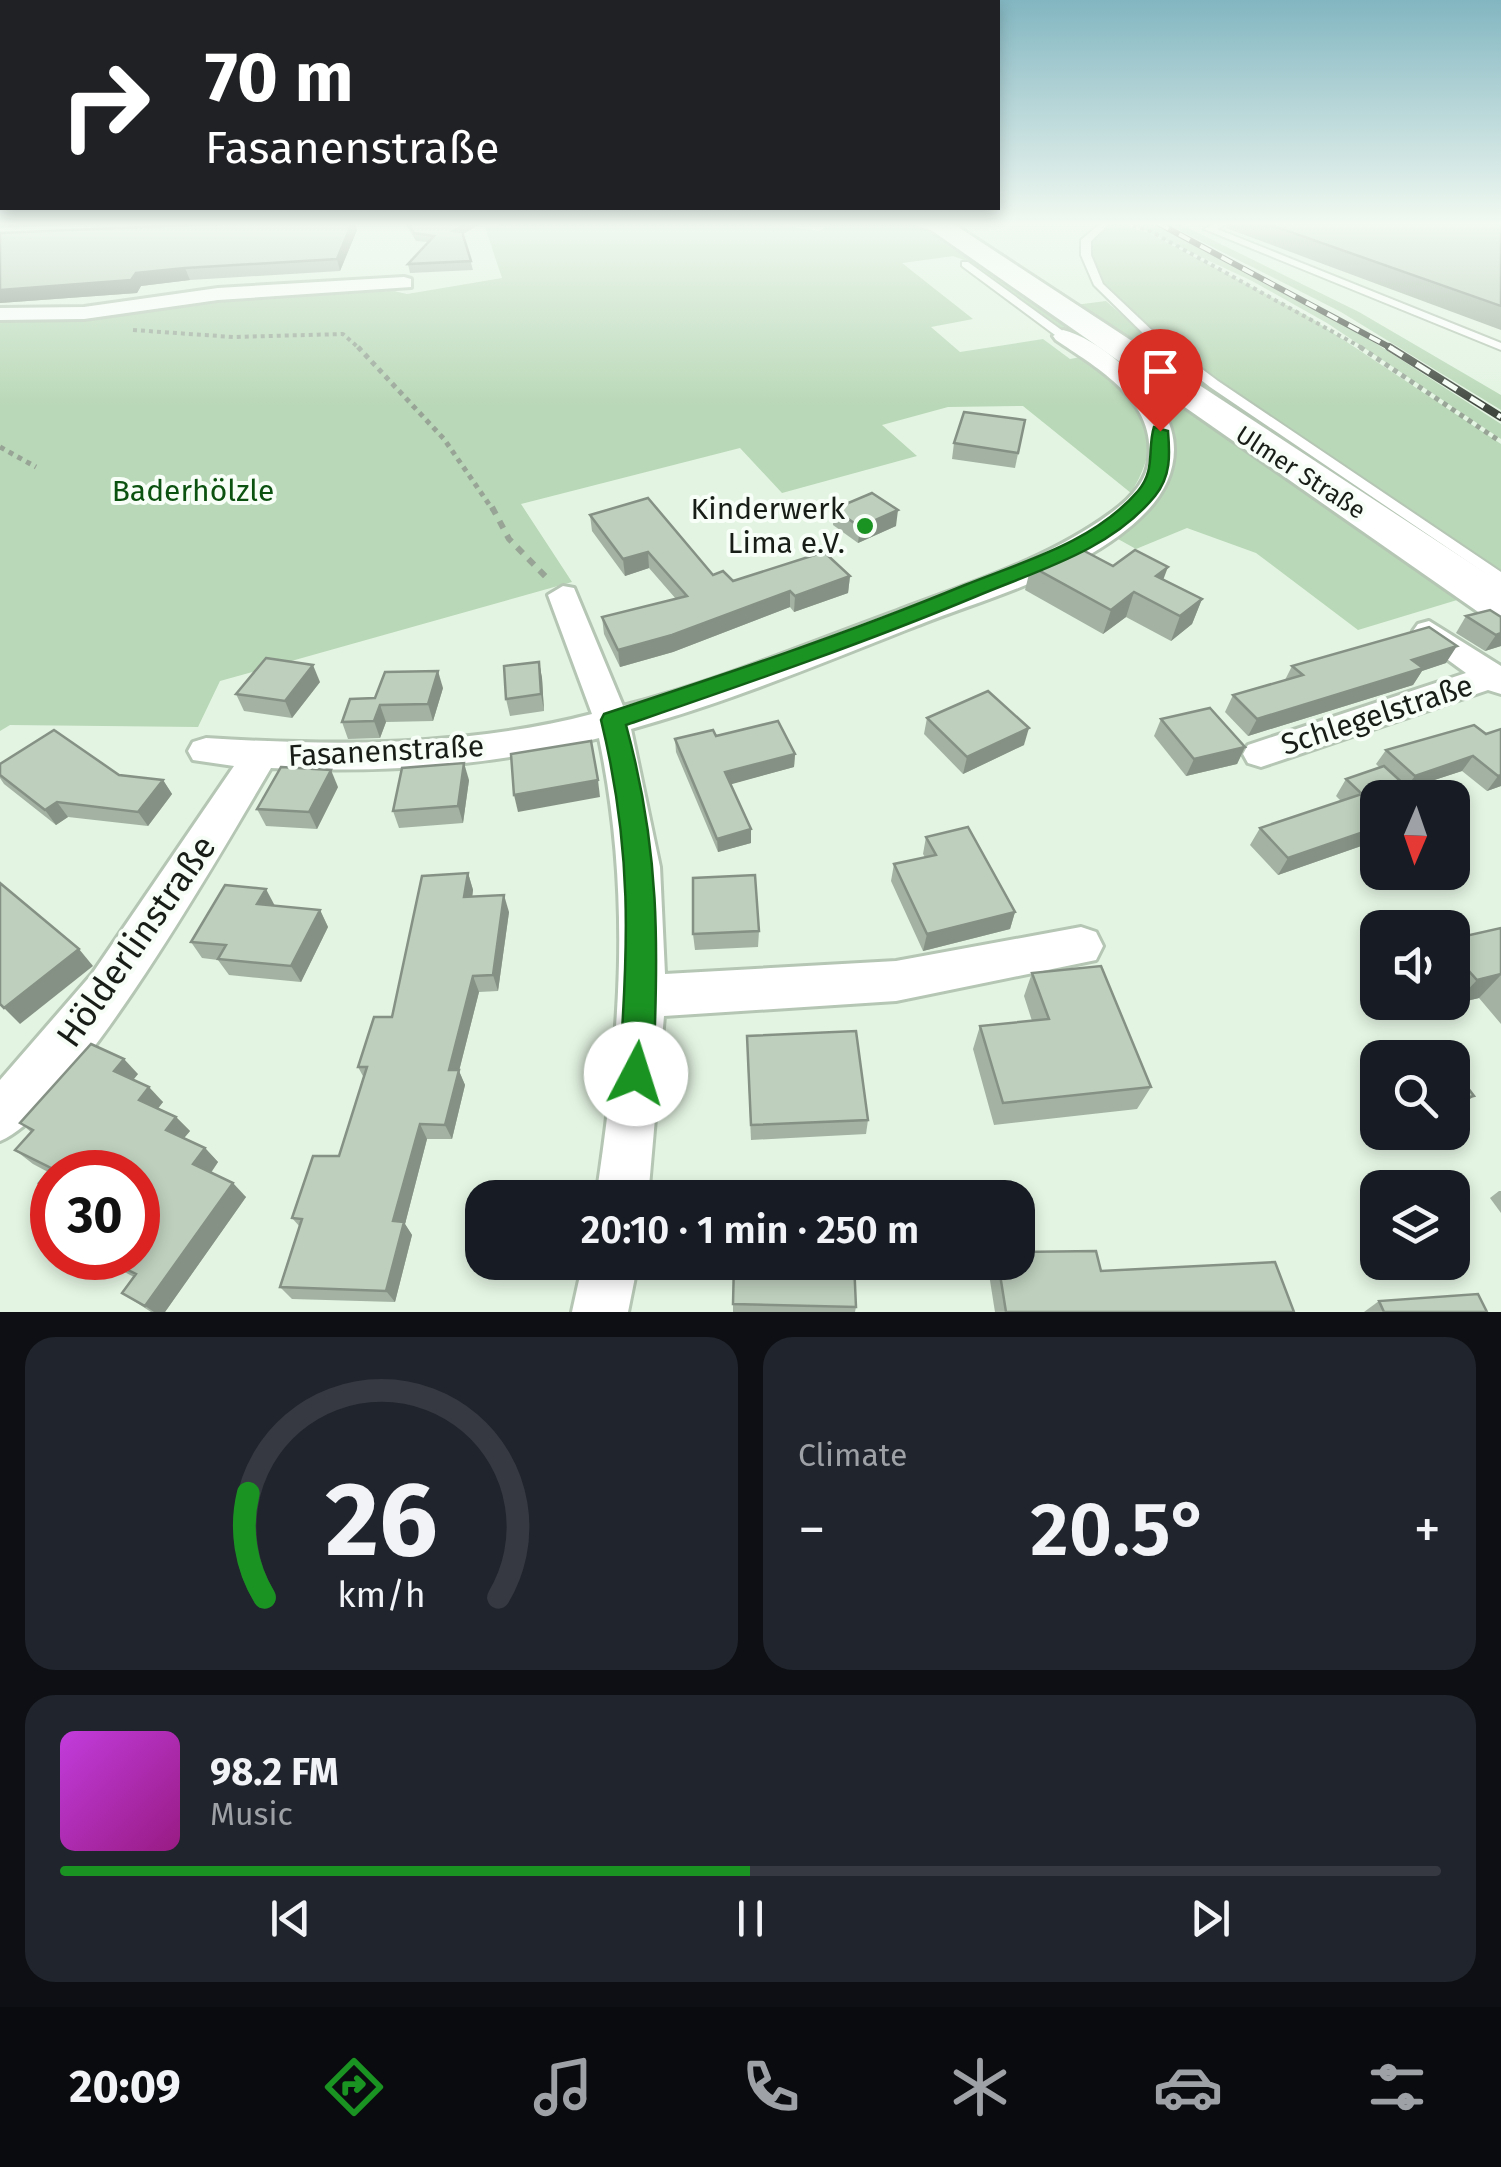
<!DOCTYPE html>
<meta charset="utf-8">
<style>
:root{--surface:#171b24;--page:#20242c;--text:#f1f3f6;--muted:#9ea1a6;--line:#363941;--accent:#1a9322}
body{margin:0;font-family:"Fira Sans",sans-serif;background:var(--page);color:var(--text);height:100vh;display:flex;flex-direction:column;font-size:38px;white-space:nowrap}
*{box-sizing:border-box;margin:0}
p{font-size:32px;color:var(--muted)}
.icon{flex:none;width:55px;height:55px;fill:none;stroke:currentColor;stroke-width:2;stroke-linecap:round;stroke-linejoin:round}
.map{position:relative;height:1312px;overflow:hidden}
.panel{display:flex;flex-direction:column;gap:25px;padding:25px;background:#0d0f14;flex:1}
.panel>*{flex:none}
.banner{position:absolute;left:0px;top:0px;width:1000px;height:210px;box-shadow:0 5px 15px #0003;background:#202124;color:#fff;overflow:hidden}
.needle{width:65px;rotate:182deg}
.controls{position:absolute;left:1360px;top:780px;display:grid;gap:20px}
.controls a{display:grid;place-items:center;width:110px;height:110px;border-radius:20px;background:var(--surface);box-shadow:0 5px 15px #0003;font-size:50px}
.speed{position:absolute;left:30px;top:1150px;display:flex;gap:20px;font-size:50px;font-weight:700;text-align:center}
.speed>*{display:grid;place-content:center;width:130px;height:130px;border-radius:50%;background:var(--surface);box-shadow:0 5px 15px #0003;line-height:1}
.speed .limit{border:15px solid #d22;background:#fff;color:#111}
.pin{position:absolute;display:grid;place-items:center;width:85px;height:85px;color:#fff;margin:-102px -42px;border-radius:50% 50% 50% 0;rotate:-45deg;box-shadow:0 0 10px #0007}
.pin .icon{rotate:45deg}
.me{position:absolute;width:110px;margin:-55px;rotate:5deg;stroke-linejoin:round;filter:drop-shadow(0 0 8px #0008)}
.turn{display:flex;align-items:center;gap:35px;height:210px;padding:0 40px;font-size:45px}
.turn .icon{width:130px;height:130px;stroke-width:2.5}
.turn b{display:block;font-size:70px;line-height:85px}
.big{font-size:75px;font-weight:600;line-height:1.1}
.panel .tile{flex:1;display:flex;flex-direction:column;justify-content:center;gap:15px;min-width:0;padding:0 35px;border-radius:30px;background:var(--page)}
.panel .dial{align-items:center;gap:0}
.dial svg{height:260px;overflow:visible;fill:none;stroke:var(--line);stroke-width:7;stroke-linecap:round;text-anchor:middle}
.dial text{fill:var(--text);stroke:none}
.song{display:flex;align-items:center;gap:30px}
.cover{width:120px;height:120px;border-radius:15px;background:linear-gradient(135deg,hsl(290 70% 55%),hsl(310 70% 35%))}
.played{height:10px;border-radius:5px;background:linear-gradient(90deg,var(--accent) 50%,var(--line) 50%)}
.keys{display:flex;justify-content:space-around;direction:ltr}
.heat{display:flex;justify-content:space-between;align-items:center;font-size:55px;direction:ltr}
.panel .tiles{flex:1;display:grid;gap:25px;grid-template-columns:1fr 1fr}
.tile:last-child{grid-column:span 2}
.trip{position:absolute;left:465px;top:1180px;width:570px;height:100px;border-radius:30px;background:var(--surface);box-shadow:0 5px 15px #0003;font-weight:600;line-height:100px;text-align:center}
.menu{display:flex;height:160px;justify-content:space-around;align-items:center;background:#090b0e;color:var(--muted)}
.menu .icon{width:70px;height:70px}
.menu .current{color:var(--accent)}
.menu b{font-size:45px;color:var(--text)}
.map>svg:first-child{display:block}
.green{fill:#b9d8b7}
.lines{fill:none;stroke-linecap:round;stroke-linejoin:round}
.lane-casing{stroke:#b5c6b4;stroke-width:4}
.street-casing{stroke:#b5c6b4;stroke-width:6}
.primary-casing{stroke:#b5c6b4;stroke-width:6}
.path-far2{stroke:#97a496;stroke-width:4;stroke-dasharray:4 4;stroke-linecap:butt}
.path-far1{stroke:#97a496;stroke-width:5;stroke-dasharray:5 5;stroke-linecap:butt}
.path{stroke:#97a496;stroke-width:6;stroke-dasharray:8 8;stroke-linecap:butt}
.lane{fill:#fff;fill-rule:evenodd}
.street{fill:#fff;fill-rule:evenodd}
.primary{fill:#fff;fill-rule:evenodd}
.rail-far1-casing{stroke:#3f473e;stroke-width:6}
.rail-casing{stroke:#3f473e;stroke-width:8}
.rail-far1{stroke:#f7fef7;stroke-width:4;stroke-dasharray:12;stroke-linecap:butt}
.rail{stroke:#f7fef7;stroke-width:5;stroke-dasharray:16;stroke-linecap:butt}
.wall{fill:#a3b2a3}
.shaded-wall{fill:#859184}
.building{fill:#becfbd;stroke:#859184;stroke-width:2.5}
.route{fill:#1a9322;stroke:#116016;stroke-width:2.5}
.poi-dot{fill:#1a9322;stroke:#f7fef7;stroke-width:4}
.labels{text-anchor:middle;stroke-width:8;stroke-linejoin:round;paint-order:stroke}
.far-street-label{font-size:25px;fill:#181e17;stroke:#f7fef7}
.park-label{font-size:30px;fill:#0b510f;stroke:#f7fef7}
.poi-label{font-size:30px;fill:#181e17;stroke:#f7fef7;text-anchor:end}
.street-label{font-size:30px;fill:#181e17;stroke:#f7fef7}
.near-street-label{font-size:35px;fill:#181e17;stroke:#f7fef7}
</style>
<div class="map">
<svg width="1501" height="1312" viewBox="0 0 1501 1312">
<rect width="100%" height="100%" fill="#e3f4e2"/>
<g class="green">
<path d="M517 223H763L818 231 835 223H903L938 231 1097 348 1091 349 967 261 953 256 902 263 973 319 931 327 960 352 1043 339 1070 359 1086 356C1136 401 1172 425 1131 493L1023 406 948 407 882 425 917 456 782 493 740 448 521 504 572 582 220 681 198 727 10 725 0 731V317L381 288 407 294 502 278 485 227Z"/>
<polygon points="1114,223 1149,233 1309,317 1501,444 1501,575 1157,337 1110,294 1088,251 1093,238"/>
<polygon points="1129,223 1152,223 1341,321 1501,424 1501,439 1327,323 1252,281"/>
<polygon points="1165,223 1178,223 1359,312 1501,395 1501,410 1341,312"/>
<polygon points="1106,301 1149,339 1157,367 1067,306"/>
<polygon points="1154,342 1483,571 1163,370"/>
<polygon points="1101,351 1128,370 1467,597 1358,630 1256,553 1187,528 1136,549 1109,534 1169,444"/>
</g>
<g class="lines">
<defs>
<g id="lane">
<polygon points="908,223 923,223 948,231 943,234"/>
<polygon points="1101,223 1110,223 1091,241 1091,255 1103,284 1158,336 1218,381 1501,572 1501,584 1210,387 1150,340 1094,285 1081,255 1081,240"/>
<polygon points="1216,223 1228,223 1217,229 1501,343 1501,350 1204,229"/>
<polygon points="962,262 968,262 1067,334 1067,338 1059,338 962,266"/>
</g>
<g id="street">
<polygon points="404,277 411,279 411,287 218,300 84,319 0,320 0,308 84,307 218,288"/>
<path d="M1063 330C1099 339 1142 379 1162 409 1184 445 1174 483 1146 512 1088 572 991 596 916 626 822 663 729 702 631 729L660 867 665 974 896 961 1081 927 1096 932 1103 946 1096 960 896 1001 664 1016 648 1198H596C620 1038 632 897 599 738 491 767 382 773 271 768 224 847 75 1110 0 1141V1080L92 974 234 766 193 760 188 751 193 742 206 738C335 746 465 747 592 714L548 595 563 586 574 588 623 706C717 682 806 644 897 611 970 583 1047 560 1111 513 1129 500 1147 482 1149 459 1156 400 1097 368 1056 340L1053 336Z"/>
<polygon points="1429,621 1501,666 1501,694 1488,690 1261,767 1248,763 1243,754 1248,745 1466,673 1418,638 1413,631 1418,624"/>
<polygon points="583,1262 638,1262 628,1312 572,1312"/>
</g>
<polygon id="primary" points="921,223 952,223 1501,583 1501,621 1484,616"/>
</defs>
<use href="#lane" class="lane-casing"/>
<use href="#street" class="street-casing"/>
<use href="#primary" class="primary-casing"/>
<g class="path-far2">
<polyline points="1125,223 1150,231 1364,349"/>
<polyline points="133,330 233,337 343,334 360,349"/>
</g>
<g class="path-far1">
<polyline points="358,347 444,439 493,510"/>
<polyline points="1360,347 1501,442"/>
<polyline points="0,447 36,467"/>
</g>
<polyline class="path" points="492,507 509,539 548,579"/>
<use href="#lane" class="lane"/>
<use href="#street" class="street"/>
<use href="#primary" class="primary"/>
<defs>
<polyline id="rail-far1" points="1158,223 1393,349"/>
<polyline id="rail" points="1389,347 1501,417"/>
</defs>
<use href="#rail-far1" class="rail-far1-casing"/>
<use href="#rail" class="rail-casing"/>
<use href="#rail-far1" class="rail-far1"/>
<use href="#rail" class="rail"/>
</g>
<g class="wall">
<polygon points="0,223 131,223 0,228"/>
<polygon points="405,223 478,223 478,225 463,234 473,270 410,273 408,264 428,242 416,241"/>
<polygon points="1227,223 1501,223 1501,330 1226,228"/>
<polygon points="357,230 340,271 190,280 141,286 137,293 0,303 0,233"/>
<polygon points="1025,420 1015,468 952,459 954,443"/>
<polygon points="834,509 896,526 858,543 833,525"/>
<polygon points="590,515 713,575 733,581 850,576 848,593 794,612 790,607 673,652 620,667 604,634 602,617 676,599 649,568 625,576 592,531"/>
<polygon points="1031,566 1113,566 1163,579 1202,599 1192,624 1171,641 1126,617 1103,634 1025,590"/>
<polygon points="1466,616 1501,617 1501,646 1485,651 1456,633"/>
<polygon points="539,662 542,678 544,711 510,716 506,699"/>
<polygon points="1446,663 1422,671 1413,685 1248,736 1225,712 1233,695 1285,680 1292,666"/>
<polygon points="320,682 292,718 244,711 236,694"/>
<polygon points="443,688 433,721 386,722 380,738 348,739 342,722 375,698"/>
<polygon points="927,718 1024,745 963,774 924,734"/>
<polygon points="1161,719 1245,747 1237,764 1186,776 1154,736"/>
<polygon points="1501,729 1501,786 1487,791 1462,771 1378,798 1378,847 1372,849 1367,844 1278,875 1250,845 1260,828 1341,801 1336,796 1346,779 1380,768 1376,764 1386,750 1486,734"/>
<polygon points="716,736 795,754 794,767 730,784 751,843 718,852 676,752 675,739"/>
<polygon points="0,764 163,780 172,794 148,826 68,817 56,825 4,784 0,778"/>
<polygon points="469,780 463,823 399,828 393,811"/>
<polygon points="338,787 317,829 266,826 257,809"/>
<polygon points="926,837 1015,912 1010,929 923,951 891,881 894,864 925,857 923,854"/>
<polygon points="468,873 473,890 472,897 509,912 498,991 479,992 459,1071 465,1085 452,1139 427,1139 405,1224 412,1235 395,1302 292,1299 280,1287 300,1227 292,1218 339,1156 364,1078 358,1067 392,1017"/>
<polygon points="275,906 320,910 328,927 301,982 229,975 218,960 202,958 191,942"/>
<polygon points="1501,928 1501,1024 1479,998 1454,1004 1452,1002 1452,939"/>
<polygon points="759,931 758,947 695,950 693,934"/>
<polygon points="1032,973 1151,1087 1137,1109 994,1125 973,1049 980,1026 1032,1021 1024,996"/>
<polygon points="747,1051 868,1120 866,1134 751,1140"/>
<polygon points="138,1074 133,1080 163,1102 158,1108 176,1117 190,1131 184,1138 205,1148 218,1162 211,1173 246,1197 165,1312 151,1312 122,1293 134,1277 111,1265 101,1258 138,1258 52,1172 52,1193 39,1183 48,1172 33,1164 15,1150 31,1132 20,1123"/>
<polygon points="1499,1191 1501,1191 1501,1213 1490,1198"/>
<polygon points="991,1262 1018,1262 1101,1271 1294,1312 995,1312 988,1268"/>
<polygon points="1379,1301 1487,1312 1364,1312"/>
<polygon points="733,1304 856,1307 855,1312 733,1312"/>
</g>
<g class="shaded-wall">
<polygon points="352,223 355,223 357,230 340,271 337,259"/>
<polygon points="467,223 478,223 478,225 455,239 453,231"/>
<polygon points="185,268 190,280 141,286 137,293 0,303 0,290"/>
<polygon points="898,510 896,526 858,543 860,527"/>
<polygon points="648,552 649,568 625,576 623,559"/>
<polygon points="1168,567 1159,591 1156,576"/>
<polygon points="850,576 848,593 794,612 795,596"/>
<polygon points="790,591 790,607 673,652 620,667 618,650"/>
<polygon points="1134,592 1126,617 1103,634 1111,610"/>
<polygon points="1202,599 1192,624 1171,641 1180,616"/>
<polygon points="1501,633 1501,646 1485,651 1496,635"/>
<polygon points="1457,646 1446,663 1422,671 1413,685 1248,736 1257,719 1412,660"/>
<polygon points="539,662 542,678 544,711 541,694"/>
<polygon points="313,665 320,682 292,718 285,701"/>
<polygon points="438,671 443,688 433,721 428,704"/>
<polygon points="380,705 386,722 380,738 374,721"/>
<polygon points="1029,728 1024,745 963,774 967,757"/>
<polygon points="1245,747 1237,764 1186,776 1194,759"/>
<polygon points="795,754 794,767 725,786 725,772"/>
<polygon points="1473,756 1462,771 1404,790 1415,776"/>
<polygon points="464,763 469,780 463,823 458,806"/>
<polygon points="331,770 338,787 317,829 309,812"/>
<polygon points="1501,775 1501,786 1487,791 1498,776"/>
<polygon points="163,780 172,794 148,826 138,812"/>
<polygon points="598,780 600,797 518,812 514,795"/>
<polygon points="57,802 68,817 56,825 45,810"/>
<polygon points="1378,827 1367,844 1278,875 1288,858"/>
<polygon points="751,829 751,843 718,852 717,839"/>
<polygon points="468,873 473,890 470,914 464,897"/>
<polygon points="266,889 275,906 257,904"/>
<polygon points="504,895 509,912 498,991 493,975"/>
<polygon points="320,910 328,927 301,982 291,966"/>
<polygon points="1015,912 1010,929 923,951 927,934"/>
<polygon points="79,949 93,966 20,1024 4,1008"/>
<polygon points="1501,975 1479,998 1454,1004 1477,980"/>
<polygon points="473,976 479,992 459,1071 465,1085 452,1139 445,1125 449,1070"/>
<polygon points="124,1059 138,1074 128,1086 114,1071"/>
<polygon points="149,1087 163,1102 153,1115 139,1100"/>
<polygon points="1474,1096 1465,1103 1452,1107 1452,1101"/>
<polygon points="176,1117 190,1131 179,1144 166,1130"/>
<polygon points="420,1124 427,1139 405,1224 412,1235 395,1302 386,1291 393,1221"/>
<polygon points="205,1148 218,1162 207,1178 193,1164"/>
<polygon points="233,1183 246,1197 165,1312 154,1312 145,1306"/>
</g>
<g class="building">
<polygon points="239,223 352,223 337,259 185,268 136,273 131,280 0,290 0,233"/>
<polygon points="408,223 467,223 453,231 462,232 471,261 408,264 434,236 414,233"/>
<polygon points="1265,223 1501,223 1501,306"/>
<polygon points="964,412 1025,420 1018,453 954,443"/>
<polygon points="872,493 898,510 860,527 834,509"/>
<polygon points="648,498 713,575 723,571 733,581 824,552 850,576 795,596 790,591 672,635 618,650 602,617 687,596 648,552 623,559 590,515"/>
<polygon points="1075,546 1113,566 1135,550 1168,567 1156,576 1202,599 1180,616 1134,592 1111,610 1031,566"/>
<polygon points="1490,610 1501,617 1501,633 1496,635 1466,616"/>
<polygon points="1429,627 1457,646 1412,660 1423,668 1257,719 1233,695 1303,675 1292,666"/>
<polygon points="266,658 313,665 285,701 236,694"/>
<polygon points="539,662 541,694 506,699 504,666"/>
<polygon points="438,671 428,704 380,705 374,721 342,722 350,699 375,698 385,672"/>
<polygon points="988,691 1029,728 967,757 927,718"/>
<polygon points="1210,708 1245,747 1194,759 1161,719"/>
<polygon points="778,721 795,754 725,772 751,829 717,839 675,739 713,730 716,736"/>
<polygon points="1474,725 1486,734 1501,729 1501,775 1498,776 1473,756 1415,776 1386,750"/>
<polygon points="54,730 119,775 163,780 138,812 57,802 45,810 0,775 0,764"/>
<polygon points="591,741 598,780 514,795 511,754"/>
<polygon points="464,763 458,806 393,811 402,768"/>
<polygon points="1384,766 1419,798 1378,798 1378,827 1288,858 1260,828 1362,794 1346,779"/>
<polygon points="281,767 331,770 309,812 257,809"/>
<polygon points="968,827 1015,912 927,934 894,864 936,855 926,837"/>
<polygon points="468,873 464,897 504,895 493,975 473,976 449,1070 459,1070 445,1125 420,1124 393,1221 404,1222 386,1291 280,1287 302,1219 292,1218 313,1156 339,1156 367,1067 358,1067 374,1017 392,1017 422,876"/>
<polygon points="755,875 759,931 693,934 693,878"/>
<polygon points="0,883 79,949 4,1008 0,1004"/>
<polygon points="225,885 266,889 257,904 320,910 291,966 218,959 226,945 191,942"/>
<polygon points="1501,928 1501,974 1477,980 1452,952 1452,939"/>
<polygon points="1101,966 1151,1087 1003,1103 980,1026 1049,1019 1032,973"/>
<polygon points="856,1031 868,1120 751,1125 747,1036"/>
<polygon points="91,1044 124,1059 114,1071 149,1087 139,1100 176,1117 166,1130 205,1148 193,1164 233,1183 145,1306 122,1293 136,1274 104,1258 138,1258 138,1172 52,1172 52,1189 39,1183 51,1168 15,1150 33,1130 20,1123"/>
<polygon points="1452,1067 1474,1096 1452,1101"/>
<polygon points="737,1186 851,1191 852,1198 737,1198"/>
<polygon points="1096,1251 1101,1271 1275,1262 1294,1312 1006,1312 998,1262 1018,1262 1018,1252"/>
<polygon points="734,1262 854,1262 856,1307 733,1304"/>
<polygon points="1478,1294 1487,1312 1384,1312 1379,1301"/>
</g>
<linearGradient id="sky" x2="0" y2="1"><stop stop-color="#82b6c1"/><stop offset="0.55" stop-color="#f2faf2"/><stop offset="1" stop-color="#f2faf2" stop-opacity="0"/></linearGradient>
<rect width="1501" height="407" fill="url(#sky)"/>
<path class="route" d="M1154 427 1168 431C1170 455 1171 476 1155 496 1111 550 1039 570 977 596 862 644 745 684 626 725 660 849 659 947 653 1074L648 1085 636 1090 624 1085 619 1074C629 945 632 847 601 720L604 714C726 674 846 634 965 585 1025 561 1094 542 1138 491 1156 470 1147 449 1154 427Z"/>
<circle class="poi-dot" cx="865" cy="526" r="10"/>
<g class="labels">
<g class="far-street-label">
<text transform="translate(1301 472) rotate(33)" y="9">Ulmer Straße</text>
</g>
<g class="park-label">
<text x="193" y="501">Baderhölzle</text>
</g>
<g class="poi-label">
<text x="845" y="519">Kinderwerk<tspan x="845" dy="34">Lima e.V.</tspan></text>
</g>
<g class="street-label">
<text transform="translate(1377 715) rotate(-18)" y="10">Schlegelstraße</text>
<text transform="translate(386 751) rotate(-3)" y="10">Fasanenstraße</text>
</g>
<g class="near-street-label">
<text transform="translate(136 941) rotate(-55)" y="12">Hölderlinstraße</text>
</g>
</g>
</svg>
<div class="controls">
<a><svg class="needle" viewBox="-14 -14 28 28"><path d="M0-13l5 13h-10z" fill="#e53935"/><path d="M0 13l5-13h-10z" fill="#9ea1a6"/></svg></a>
<a><svg class="icon" aria-label="sound" viewBox="0 0 24 24"><path d="M4 9h4l5-4v14l-5-4H4zM17 9q2 3 0 6"/></svg></a>
<a><svg class="icon" aria-label="search" viewBox="0 0 24 24"><circle cx="10" cy="10" r="6"/><path d="M15 15l6 6"/></svg></a>
<a><svg class="icon" aria-label="layers" viewBox="0 0 24 24"><path d="M12 4l9 5-9 5-9-5zM3 14l9 5 9-5"/></svg></a>
</div>
<div class="speed"><div class="limit">30</div></div>
<div class="pin" style="left:1160px;top:431px;background:#d93025"><svg class="icon" aria-label="arrive" viewBox="0 0 24 24"><path d="M6 21V4h12l-3 4 3 4H6"/></svg></div>
<svg class="me" style="left:636px;top:1074px" viewBox="-20 -20 40 40"><circle r="19" fill="#fff"/><path d="M0-13L10 11 0 6-10 11z" fill="#1a9322"/></svg>
<div class="trip">20:10 · 1 min · 250 m</div>
<div class="banner">
<div class="turn"><svg class="icon" aria-label="right" viewBox="0 0 24 24"><path d="M7 20v-9h11M14 6l5 5-5 5"/></svg><div><b>70 m</b>Fasanenstraße</div></div>
</div>
</div>
<section class="panel">
<div class="tiles">
<div class="tile dial"><svg viewBox="0 0 100 80">
<path d="M14 69A42 42 0 1 1 86 69"/>
<path d="M14 69A42 42 0 0 1 9 37" stroke="#1a9322"/>
<text x="50" y="56" font-size="32" font-weight="700">26</text>
<text x="50" y="72" font-size="11">km/h</text>
</svg></div>
<div class="tile"><p>Climate</p>
<div class="heat"><a>−</a><b class="big">20.5°</b><a>+</a></div>
</div>
<div class="tile">
<div class="song"><i class="cover"></i><div><b>98.2 FM</b><p>Music</p></div></div>
<div class="played"></div>
<div class="keys"><svg class="icon" aria-label="previous" viewBox="0 0 24 24"><path d="M18 5L8 12l10 7zM5 5v14"/></svg><svg class="icon" aria-label="pause" viewBox="0 0 24 24"><path d="M8 5v14M16 5v14"/></svg><svg class="icon" aria-label="next" viewBox="0 0 24 24"><path d="M6 5l10 7-10 7zM19 5v14"/></svg></div>
</div>
</div>
</section>
<nav class="menu">
<b>20:09</b>
<svg class="icon current" aria-label="directions" viewBox="0 0 24 24"><path d="M12 3l9 9-9 9-9-9zM9 14v-3h6M13 9l2 2-2 2"/></svg>
<svg class="icon" aria-label="music" viewBox="0 0 24 24"><path d="M9 18V5l10-2v13"/><circle cx="6" cy="18" r="3"/><circle cx="16" cy="16" r="3"/></svg>
<svg class="icon" aria-label="phone" viewBox="0 0 24 24"><path d="M5 4h4l2 5-3 2q2 4 5 5l2-3 5 2v4C11 20 4 13 5 4z"/></svg>
<svg class="icon" aria-label="climate" viewBox="0 0 24 24"><path d="M12 3v18M4 7l16 10M4 17L20 7"/></svg>
<svg class="icon" aria-label="car" viewBox="0 0 24 24"><path d="M5 17H2v-5l4-1 3-4h7l3 4 3 1v5h-3M9 17h6M6 11h13"/><circle cx="7" cy="17" r="2"/><circle cx="17" cy="17" r="2"/></svg>
<svg class="icon" aria-label="filters" viewBox="0 0 24 24"><path d="M4 7h16M4 17h16"/><circle cx="9" cy="7" r="2"/><circle cx="15" cy="17" r="2"/></svg>
</nav>
